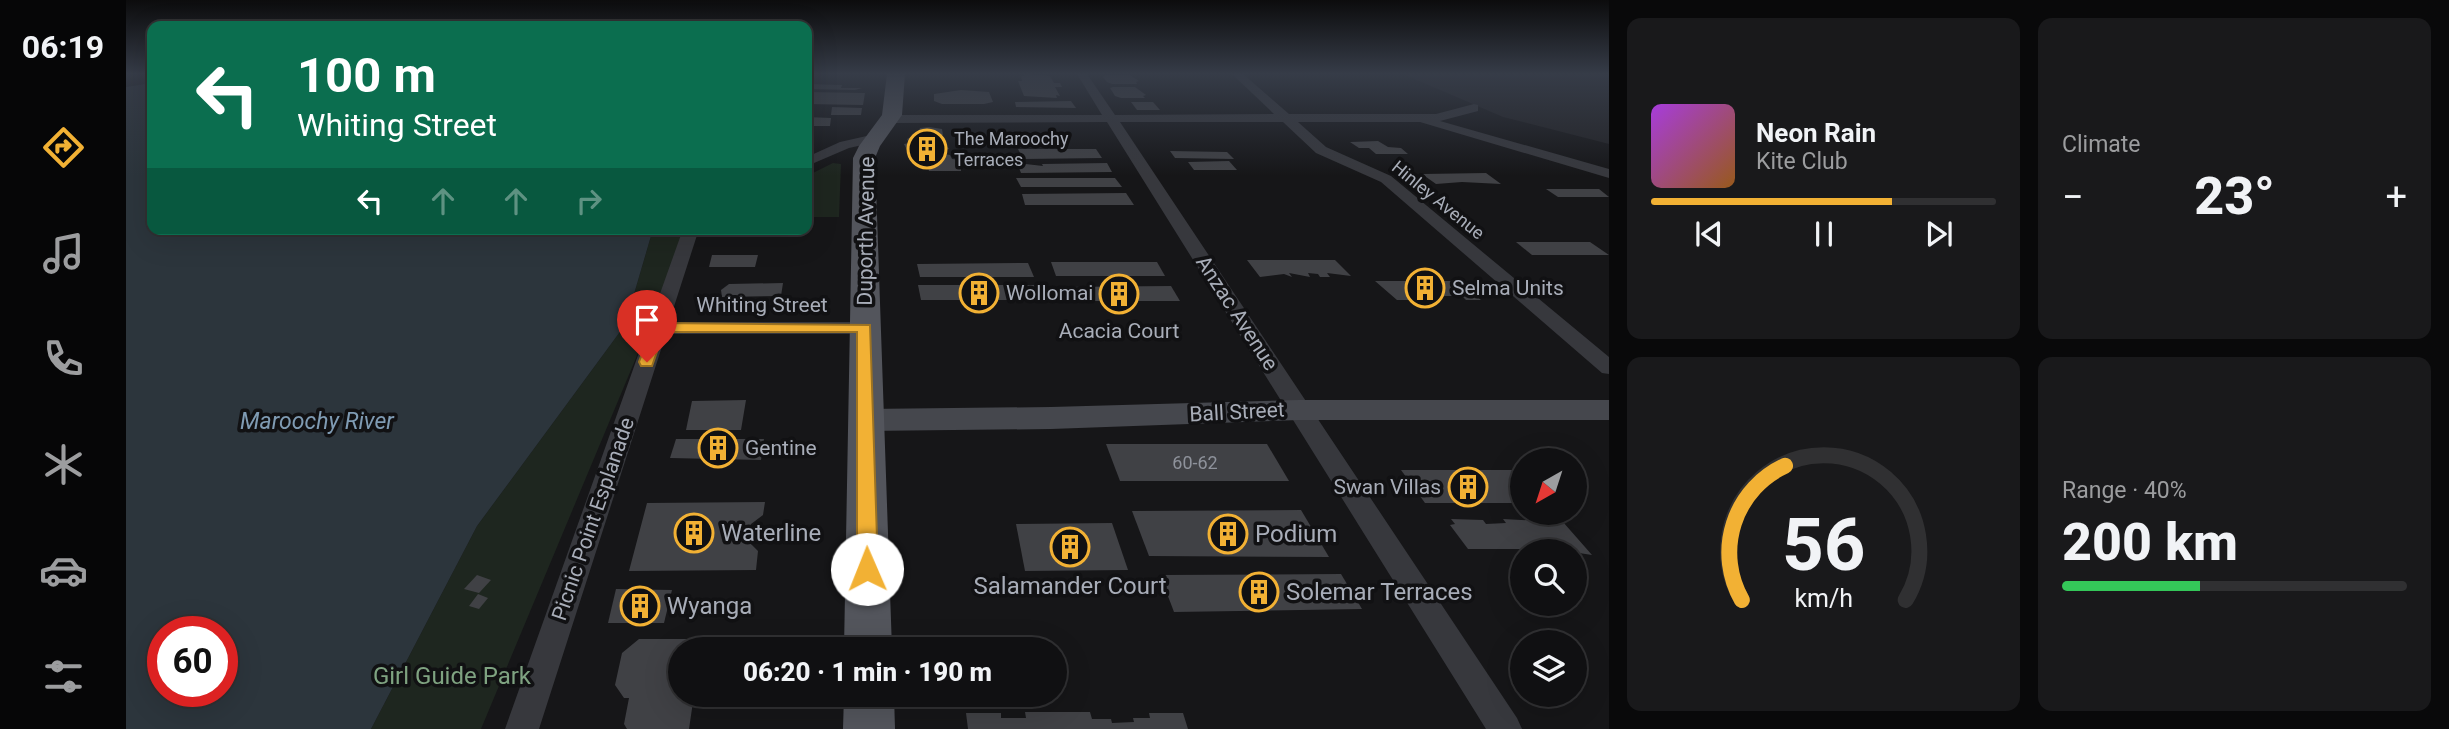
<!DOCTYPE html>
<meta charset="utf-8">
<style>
:root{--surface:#101012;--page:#19191b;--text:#f1f3f6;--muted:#9c9d9f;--line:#303032;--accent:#f2b134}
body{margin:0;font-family:Roboto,sans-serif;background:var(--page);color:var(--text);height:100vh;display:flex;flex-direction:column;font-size:26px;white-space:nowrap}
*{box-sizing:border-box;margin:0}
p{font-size:23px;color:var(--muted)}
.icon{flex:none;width:38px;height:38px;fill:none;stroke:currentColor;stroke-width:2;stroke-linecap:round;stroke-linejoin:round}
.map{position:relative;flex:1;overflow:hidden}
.panel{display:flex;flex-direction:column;gap:18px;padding:18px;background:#09090a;width:840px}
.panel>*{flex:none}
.hud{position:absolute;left:21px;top:21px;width:665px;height:214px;border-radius:14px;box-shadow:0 7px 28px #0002,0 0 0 2px var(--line);background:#0b6e4f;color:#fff;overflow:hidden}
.needle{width:46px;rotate:219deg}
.tools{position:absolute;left:1384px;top:448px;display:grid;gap:14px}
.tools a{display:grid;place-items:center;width:77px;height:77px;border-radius:50%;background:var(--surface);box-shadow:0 7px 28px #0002,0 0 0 2px var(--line);font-size:35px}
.speed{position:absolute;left:21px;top:616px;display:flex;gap:14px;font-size:35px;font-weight:700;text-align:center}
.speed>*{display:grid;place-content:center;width:91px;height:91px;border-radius:50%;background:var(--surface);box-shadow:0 7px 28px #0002,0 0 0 2px var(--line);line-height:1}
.speed .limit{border:10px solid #d22;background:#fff;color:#111}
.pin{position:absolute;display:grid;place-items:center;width:60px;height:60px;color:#fff;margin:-72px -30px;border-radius:50% 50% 50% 0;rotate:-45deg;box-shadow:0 0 7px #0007}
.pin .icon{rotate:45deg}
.me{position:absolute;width:77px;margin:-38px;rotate:359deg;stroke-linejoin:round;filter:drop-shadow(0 0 5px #0008)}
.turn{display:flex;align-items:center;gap:24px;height:147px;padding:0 35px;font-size:32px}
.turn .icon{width:91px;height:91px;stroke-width:2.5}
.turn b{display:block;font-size:49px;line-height:60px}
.lanes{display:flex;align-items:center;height:66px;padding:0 35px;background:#0003;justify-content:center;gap:35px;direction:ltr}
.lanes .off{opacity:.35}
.big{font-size:52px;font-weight:800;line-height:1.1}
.panel .widget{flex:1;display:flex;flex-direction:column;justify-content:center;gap:10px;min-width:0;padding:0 24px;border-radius:14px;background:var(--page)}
.panel .dial{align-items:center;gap:0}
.dial svg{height:182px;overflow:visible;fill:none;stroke:var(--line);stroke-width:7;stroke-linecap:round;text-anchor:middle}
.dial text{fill:var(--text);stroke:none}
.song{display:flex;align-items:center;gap:21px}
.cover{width:84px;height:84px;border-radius:10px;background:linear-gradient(135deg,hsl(280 70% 55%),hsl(30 70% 35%))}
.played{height:7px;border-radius:4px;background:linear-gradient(90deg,var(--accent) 70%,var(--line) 70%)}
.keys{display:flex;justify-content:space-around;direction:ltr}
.heat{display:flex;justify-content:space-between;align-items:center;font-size:38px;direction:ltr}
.charge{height:10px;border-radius:5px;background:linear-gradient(90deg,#34c759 40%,var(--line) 0)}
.panel .tiles{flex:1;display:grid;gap:18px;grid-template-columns:repeat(2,1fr)}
.trip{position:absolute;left:542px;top:637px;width:399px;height:70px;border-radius:35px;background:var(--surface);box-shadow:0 7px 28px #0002,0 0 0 2px var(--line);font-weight:800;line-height:70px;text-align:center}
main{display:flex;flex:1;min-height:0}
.dock{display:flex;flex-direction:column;width:126px;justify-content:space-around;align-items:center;background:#060607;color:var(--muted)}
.dock .icon{width:49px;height:49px}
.dock .current{color:var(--accent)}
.dock b{font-size:32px;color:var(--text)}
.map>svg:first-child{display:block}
.built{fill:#222225}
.green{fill:#1e261f}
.water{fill:#2c353c;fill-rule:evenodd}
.building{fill:#404145}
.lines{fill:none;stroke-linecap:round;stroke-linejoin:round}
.street{fill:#37383d;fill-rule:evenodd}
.secondary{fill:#45474d;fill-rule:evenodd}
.primary{fill:#53555c;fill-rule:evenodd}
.route{fill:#f2b134;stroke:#9d7322;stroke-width:2}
.labels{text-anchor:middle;stroke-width:7;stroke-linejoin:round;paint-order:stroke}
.far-poi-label{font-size:18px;fill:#a8adb8;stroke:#111113;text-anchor:start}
.far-street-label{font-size:18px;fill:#a8adb8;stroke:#111113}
.number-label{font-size:18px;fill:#8e929b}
.street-label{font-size:21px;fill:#a8adb8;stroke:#111113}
.poi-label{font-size:21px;fill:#a8adb8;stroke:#111113;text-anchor:start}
.water-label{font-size:23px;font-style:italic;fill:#7f9bb3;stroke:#111113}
.near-poi-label{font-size:24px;fill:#a8adb8;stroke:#111113;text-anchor:start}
.near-park-label{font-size:24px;fill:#7fa381;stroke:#111113}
</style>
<main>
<nav class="dock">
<b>06:19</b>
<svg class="icon current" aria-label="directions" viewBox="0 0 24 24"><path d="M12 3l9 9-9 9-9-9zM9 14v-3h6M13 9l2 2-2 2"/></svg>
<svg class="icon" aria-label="music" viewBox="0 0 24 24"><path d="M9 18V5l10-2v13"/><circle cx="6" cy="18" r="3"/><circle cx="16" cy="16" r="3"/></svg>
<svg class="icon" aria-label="phone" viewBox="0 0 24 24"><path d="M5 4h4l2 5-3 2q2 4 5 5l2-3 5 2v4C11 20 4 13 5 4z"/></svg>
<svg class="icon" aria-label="climate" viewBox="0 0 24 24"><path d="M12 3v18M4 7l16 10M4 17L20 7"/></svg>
<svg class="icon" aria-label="car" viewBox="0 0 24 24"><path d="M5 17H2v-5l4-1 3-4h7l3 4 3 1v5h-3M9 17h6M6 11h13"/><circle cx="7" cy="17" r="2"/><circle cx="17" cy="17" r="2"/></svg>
<svg class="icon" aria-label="filters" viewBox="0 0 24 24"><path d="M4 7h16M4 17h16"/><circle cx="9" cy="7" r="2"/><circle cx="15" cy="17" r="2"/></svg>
</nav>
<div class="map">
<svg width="1483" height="729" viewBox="0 0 1483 729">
<rect width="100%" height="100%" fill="#161618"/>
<polygon class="built" points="1277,74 1483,74 1483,144 1377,117"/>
<g class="green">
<polygon points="707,163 715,164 713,217 681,217 681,176"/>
<polygon points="527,229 558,229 525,322 355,729 245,729 351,526 499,325"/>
</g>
<path class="water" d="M26 83V229H527L499 325 351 526 245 729H0V87ZM37 632H96V691H37Z"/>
<g class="building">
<polygon points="897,74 924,76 928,83 934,83 936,87 929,87 934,96 930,95 931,98 898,96 892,81 896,81 895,76 899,76"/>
<polygon points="980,75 1004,75 1013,81 1010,82 1011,84 986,84 981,82 977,77"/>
<polygon points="681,84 716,85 715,88 736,88 729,90 681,89"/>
<polygon points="987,87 1009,87 1020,95 1017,96 1019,98 995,98 989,96 984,88"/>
<polygon points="835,90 863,92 867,102 858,104 816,104 808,101 808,94"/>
<polygon points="681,92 739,93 737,105 681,104"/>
<polygon points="945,101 950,108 890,107 889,102"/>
<polygon points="1005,102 1027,102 1034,110 1011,110"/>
<polygon points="706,107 736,108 735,115 705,115"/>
<polygon points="681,117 705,118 704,126 681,126"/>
<polygon points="803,127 816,129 817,135 812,135 815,146 821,146 823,149 816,150 818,154 824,155 826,159 835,160 835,171 803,171 801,165 796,165 790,162 790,158 784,156 778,144 783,143 781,139 792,134 794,128"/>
<polygon points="1252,141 1262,147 1275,148 1282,154 1250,154 1243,148 1233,148 1224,142"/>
<polygon points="892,149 970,149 976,158 897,159"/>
<polygon points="1044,151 1101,152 1108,159 1049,158"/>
<polygon points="1103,161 1111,170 1068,170 1062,162"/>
<polygon points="891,163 917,166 916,164 981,163 986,172 895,173"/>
<polygon points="1360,173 1375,184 1336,182 1310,184 1296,174"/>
<polygon points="890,178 989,178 996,187 895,187"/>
<polygon points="1420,189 1473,189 1483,197 1432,197"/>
<polygon points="1000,193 1008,205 899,205 896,194"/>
<polygon points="600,229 671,229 674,234 628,237 609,236"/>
<polygon points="1390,242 1464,242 1483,255 1406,255"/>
<polygon points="586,255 632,255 629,267 583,267"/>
<polygon points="1121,260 1209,260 1225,276 1201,273 1204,277 1194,277 1192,274 1182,273 1184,277 1163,273 1166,277 1158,274 1134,277"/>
<polygon points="925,262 1031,262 1039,276 930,276"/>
<polygon points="902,263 908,277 794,277 791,264"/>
<polygon points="1249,281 1333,281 1355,300 1340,300 1336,296 1285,296 1289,300 1271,300"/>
<polygon points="657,283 655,296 596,297 595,290 603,284"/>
<polygon points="792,285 908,285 914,300 795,300"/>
<polygon points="1045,286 1054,301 940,301 934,287"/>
<polygon points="620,400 615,430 560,430 566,401"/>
<polygon points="550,439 638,439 635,460 544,458"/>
<polygon points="980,444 1141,444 1163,481 994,481"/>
<polygon points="1275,470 1396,470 1396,503 1299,503"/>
<polygon points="639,502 637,515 625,524 623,542 632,551 630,570 503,571 521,503"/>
<polygon points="1175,510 1203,557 1023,556 1006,511"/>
<polygon points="1325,519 1357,520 1360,524 1380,523 1377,519 1437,522 1466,555 1427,549 1342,549 1324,525 1329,524"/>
<polygon points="986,523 1002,570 899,571 890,524"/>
<polygon points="1215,574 1236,609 1048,612 1034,575"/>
<polygon points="351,575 365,580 353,593 338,589"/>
<polygon points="490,589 546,590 538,623 482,623"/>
<polygon points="352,594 362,598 353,609 343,606"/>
<polygon points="513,639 578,639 576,649 555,649 555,695 568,695 563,729 501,729 498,724 503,698 498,698 489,685 496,653"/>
<polygon points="899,712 964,712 966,719 985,719 986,723 1008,722 1007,718 1024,718 1023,713 1057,713 1062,729 842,729 840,713 875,713 875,718 900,718"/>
</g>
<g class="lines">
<g class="street">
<polygon points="951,74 961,74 989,115 1148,114 1106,74 1117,74 1163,114 1310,114 1348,104 1352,105 1352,111 1314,121 1483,169 1483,178 1294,122 1172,122 1200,147 1265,176 1483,357 1483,374 1476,373 1255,182 1190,153 1157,122 994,122 1391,718 1396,729 1360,729 981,122 764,123 758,119 764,115 976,115"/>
<polygon points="745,135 750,136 750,142 723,148 681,166 681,157 714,142"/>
<polygon points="557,229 573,229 543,322 739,322 746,324 749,328 746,332 739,334 540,334 413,729 379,729"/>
</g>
<polygon class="secondary" points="1173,400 1483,400 1483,420 1173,420 925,429 740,431 729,428 724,420 729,412 740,409 925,407"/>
<g class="primary">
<polygon points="761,74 779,74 776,115 754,146 749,158 766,649 718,649 727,158 733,146 756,115"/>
<polygon points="718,695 768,695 769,729 717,729"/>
</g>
</g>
<linearGradient id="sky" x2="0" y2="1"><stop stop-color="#0c0c0d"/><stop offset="0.42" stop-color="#363c48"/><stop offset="1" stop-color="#363c48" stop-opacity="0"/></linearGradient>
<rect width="1483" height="176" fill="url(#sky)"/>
<polygon class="route" points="532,323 744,325 752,569 749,575 741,577 734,575 731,569 731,332 538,332 526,366 515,366 513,362 525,328"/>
<defs>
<symbol id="building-ring" viewBox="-11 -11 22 22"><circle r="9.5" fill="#111113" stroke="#f2b134" stroke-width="1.5"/><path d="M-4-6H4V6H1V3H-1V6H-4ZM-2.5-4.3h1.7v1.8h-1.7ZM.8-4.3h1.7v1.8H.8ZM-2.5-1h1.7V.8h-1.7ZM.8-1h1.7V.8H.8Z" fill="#f2b134"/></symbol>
</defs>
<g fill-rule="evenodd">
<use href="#building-ring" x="779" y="127" width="44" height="44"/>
<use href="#building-ring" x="1277" y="266" width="44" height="44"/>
<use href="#building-ring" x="831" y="271" width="44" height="44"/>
<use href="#building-ring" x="971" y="272" width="44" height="44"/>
<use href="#building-ring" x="570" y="426" width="44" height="44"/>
<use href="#building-ring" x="1320" y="465" width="44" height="44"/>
<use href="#building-ring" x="546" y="511" width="44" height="44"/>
<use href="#building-ring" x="1080" y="512" width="44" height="44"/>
<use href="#building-ring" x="922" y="525" width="44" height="44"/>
<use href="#building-ring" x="1111" y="570" width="44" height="44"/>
<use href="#building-ring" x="492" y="584" width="44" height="44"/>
</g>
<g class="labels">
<g class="far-poi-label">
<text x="828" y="145">The Maroochy<tspan x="828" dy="21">Terraces</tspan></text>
</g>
<g class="far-street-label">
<text transform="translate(1312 200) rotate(39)" y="6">Hinley Avenue</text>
</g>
<g class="number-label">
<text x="1069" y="469">60-62</text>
</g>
<g class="street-label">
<text transform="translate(740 231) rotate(-89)" y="7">Duporth Avenue</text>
<text x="636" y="312">Whiting Street</text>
<text transform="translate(1111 313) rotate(57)" y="7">Anzac Avenue</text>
<text transform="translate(1111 412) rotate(-3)" y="7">Ball Street</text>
<text transform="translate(467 519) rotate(-71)" y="7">Picnic Point Esplanade</text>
</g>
<g class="poi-label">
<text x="1326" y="295">Selma Units</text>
<text x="880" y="300">Wollomai</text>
<text x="993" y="338" text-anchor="middle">Acacia Court</text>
<text x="619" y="455">Gentine</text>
<text x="1315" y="494" text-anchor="end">Swan Villas</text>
</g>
<g class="water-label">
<text x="191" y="429">Maroochy River</text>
</g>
<g class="near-poi-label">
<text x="595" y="541">Waterline</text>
<text x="1129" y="542">Podium</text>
<text x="944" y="594" text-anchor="middle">Salamander Court</text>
<text x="1160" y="600">Solemar Terraces</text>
<text x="541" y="614">Wyanga</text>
</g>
<g class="near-park-label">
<text x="326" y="684">Girl Guide Park</text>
</g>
</g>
</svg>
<div class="tools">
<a><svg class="needle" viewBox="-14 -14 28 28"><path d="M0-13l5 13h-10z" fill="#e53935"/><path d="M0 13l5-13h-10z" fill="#9c9d9f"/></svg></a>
<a><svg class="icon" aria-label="search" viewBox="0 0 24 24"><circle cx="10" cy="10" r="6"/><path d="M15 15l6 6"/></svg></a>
<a><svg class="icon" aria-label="layers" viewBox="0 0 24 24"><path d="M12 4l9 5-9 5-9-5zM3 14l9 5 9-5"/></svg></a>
</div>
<div class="speed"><div class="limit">60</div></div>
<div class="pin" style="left:521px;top:362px;background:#d93025"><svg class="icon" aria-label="arrive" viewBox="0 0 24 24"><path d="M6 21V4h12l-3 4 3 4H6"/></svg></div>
<svg class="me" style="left:741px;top:569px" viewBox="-20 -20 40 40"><circle r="19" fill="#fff"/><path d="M0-13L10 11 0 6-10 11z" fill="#f2b134"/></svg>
<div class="trip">06:20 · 1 min · 190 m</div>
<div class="hud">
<div class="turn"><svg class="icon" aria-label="left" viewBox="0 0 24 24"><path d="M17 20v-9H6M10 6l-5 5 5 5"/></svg><div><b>100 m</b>Whiting Street</div></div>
<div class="lanes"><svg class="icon" aria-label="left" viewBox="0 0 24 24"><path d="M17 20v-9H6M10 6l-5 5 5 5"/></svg><svg class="icon off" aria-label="ahead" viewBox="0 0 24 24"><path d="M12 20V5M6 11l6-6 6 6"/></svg><svg class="icon off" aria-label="ahead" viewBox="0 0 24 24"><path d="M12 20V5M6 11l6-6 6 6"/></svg><svg class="icon off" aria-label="right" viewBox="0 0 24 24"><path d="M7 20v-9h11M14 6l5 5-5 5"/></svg></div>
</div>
</div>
<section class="panel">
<div class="tiles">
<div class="widget">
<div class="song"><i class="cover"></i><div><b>Neon Rain</b><p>Kite Club</p></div></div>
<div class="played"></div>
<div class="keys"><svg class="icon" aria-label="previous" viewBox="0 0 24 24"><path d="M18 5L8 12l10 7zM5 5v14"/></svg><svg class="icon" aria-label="pause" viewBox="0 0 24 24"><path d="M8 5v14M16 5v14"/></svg><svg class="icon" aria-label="next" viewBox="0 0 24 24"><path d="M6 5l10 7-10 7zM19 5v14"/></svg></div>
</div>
<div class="widget"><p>Climate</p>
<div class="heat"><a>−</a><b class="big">23°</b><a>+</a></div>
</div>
<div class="widget dial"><svg viewBox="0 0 100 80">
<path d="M14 69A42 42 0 1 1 86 69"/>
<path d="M14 69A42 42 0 0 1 33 10" stroke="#f2b134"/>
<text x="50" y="56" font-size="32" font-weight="700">56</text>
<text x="50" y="72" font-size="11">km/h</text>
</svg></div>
<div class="widget"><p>Range · 40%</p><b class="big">200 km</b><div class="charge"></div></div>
</div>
</section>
</main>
